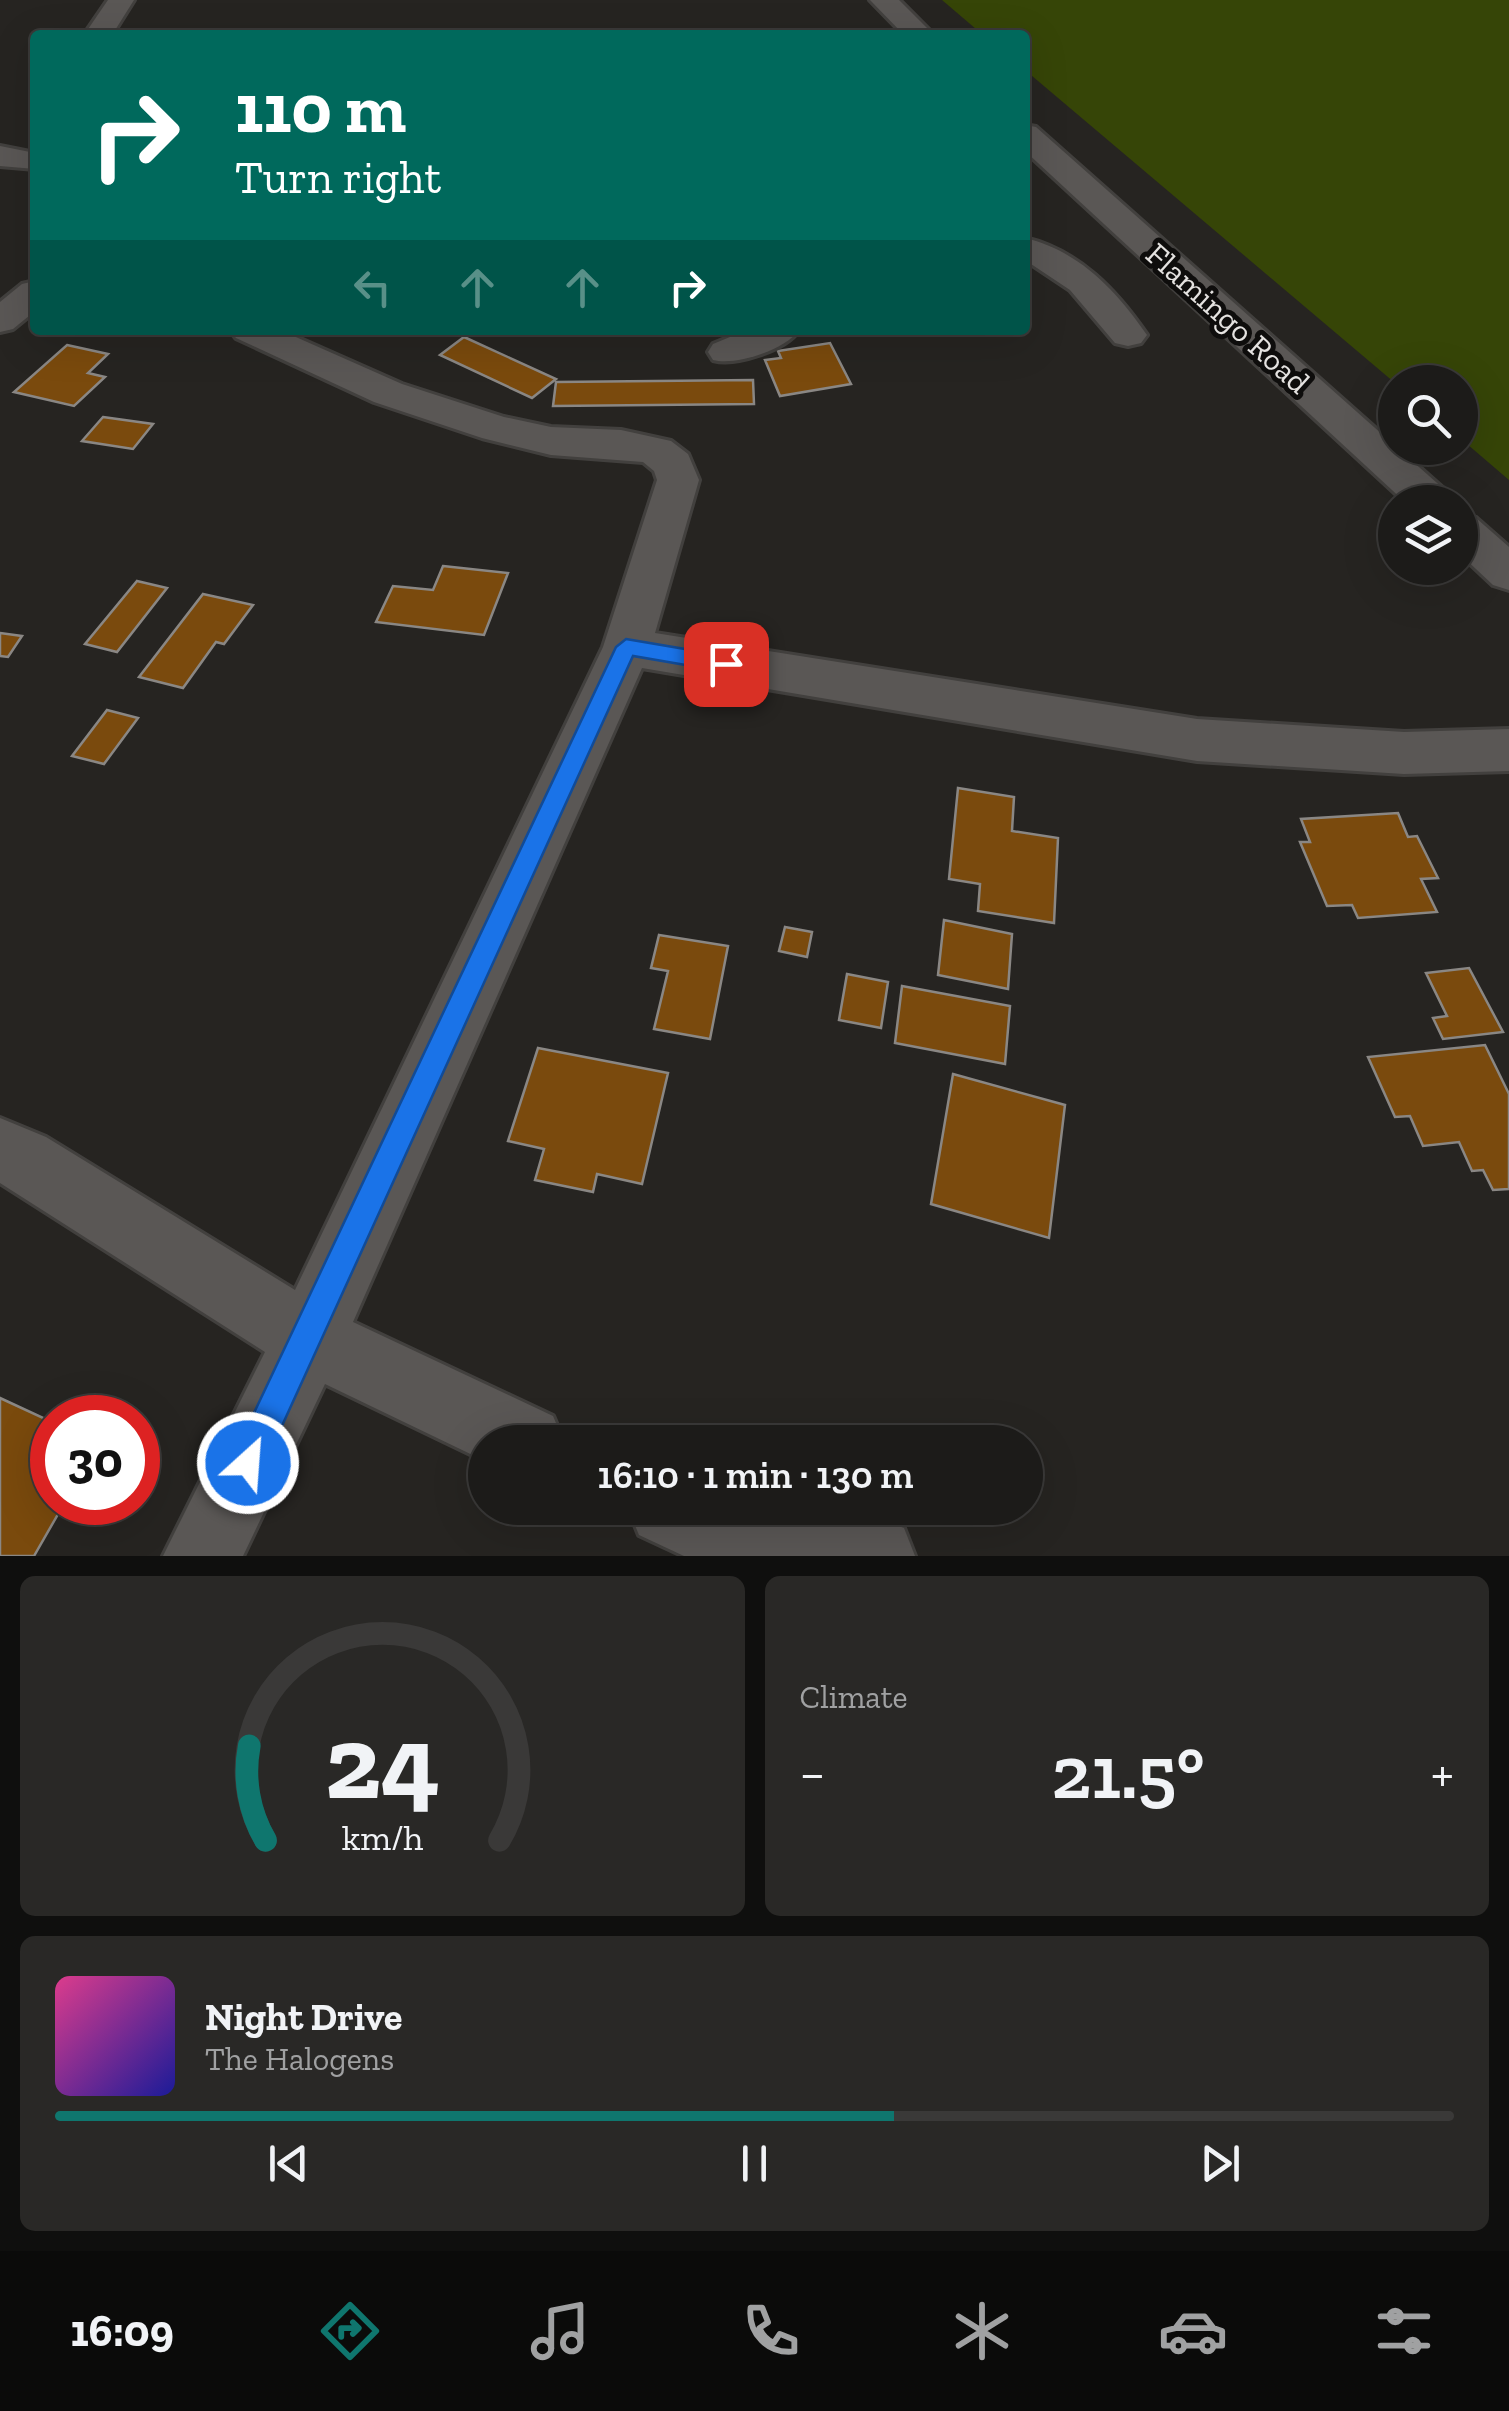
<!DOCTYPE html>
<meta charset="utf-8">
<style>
:root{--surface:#1c1b19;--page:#292826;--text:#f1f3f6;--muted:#a0a1a2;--line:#3a3938;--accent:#0f766e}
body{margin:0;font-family:"Zilla Slab",serif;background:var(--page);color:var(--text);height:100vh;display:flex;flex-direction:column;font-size:38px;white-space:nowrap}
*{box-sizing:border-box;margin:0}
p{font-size:32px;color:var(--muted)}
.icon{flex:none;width:55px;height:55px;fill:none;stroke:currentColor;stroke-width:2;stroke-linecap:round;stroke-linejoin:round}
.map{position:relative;height:1556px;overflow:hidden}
.drawer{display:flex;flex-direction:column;gap:20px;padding:20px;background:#0f0f0e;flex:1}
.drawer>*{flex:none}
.banner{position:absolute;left:30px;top:30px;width:1000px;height:305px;border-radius:10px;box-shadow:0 10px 40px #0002,0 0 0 2px var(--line);background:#00695c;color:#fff;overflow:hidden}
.fabs{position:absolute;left:1378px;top:365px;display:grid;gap:20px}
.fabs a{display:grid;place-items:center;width:100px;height:100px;border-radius:50%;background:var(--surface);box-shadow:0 10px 40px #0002,0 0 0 2px var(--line);font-size:50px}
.speed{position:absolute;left:30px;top:1395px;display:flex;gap:20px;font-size:50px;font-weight:700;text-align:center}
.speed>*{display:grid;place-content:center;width:130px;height:130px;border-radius:50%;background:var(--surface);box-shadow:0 10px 40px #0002,0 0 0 2px var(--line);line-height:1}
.speed .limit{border:15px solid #d22;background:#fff;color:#111}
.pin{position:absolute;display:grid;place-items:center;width:85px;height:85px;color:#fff;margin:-42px;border-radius:20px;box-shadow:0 5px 15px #0006}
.me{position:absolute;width:110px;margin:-55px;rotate:26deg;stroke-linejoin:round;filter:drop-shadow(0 0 8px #0008)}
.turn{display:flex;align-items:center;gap:35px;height:210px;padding:0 40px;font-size:45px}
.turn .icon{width:130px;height:130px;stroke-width:2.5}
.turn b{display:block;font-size:70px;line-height:85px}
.lanes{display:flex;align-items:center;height:95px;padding:0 40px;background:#0003;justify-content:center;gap:50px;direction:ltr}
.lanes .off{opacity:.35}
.big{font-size:75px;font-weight:600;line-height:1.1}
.drawer .widget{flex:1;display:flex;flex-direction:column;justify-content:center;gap:15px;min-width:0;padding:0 35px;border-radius:15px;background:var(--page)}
.drawer .dial{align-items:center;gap:0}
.dial svg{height:260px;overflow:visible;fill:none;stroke:var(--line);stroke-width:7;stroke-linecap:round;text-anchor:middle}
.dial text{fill:var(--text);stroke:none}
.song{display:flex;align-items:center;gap:30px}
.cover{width:120px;height:120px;border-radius:15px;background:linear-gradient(135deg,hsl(330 70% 55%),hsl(240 70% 35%))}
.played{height:10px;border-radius:5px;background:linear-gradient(90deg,var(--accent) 60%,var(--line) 60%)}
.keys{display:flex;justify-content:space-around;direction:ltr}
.heat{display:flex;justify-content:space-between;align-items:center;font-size:55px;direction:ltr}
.drawer .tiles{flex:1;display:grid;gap:20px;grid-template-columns:1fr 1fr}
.widget:last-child{grid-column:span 2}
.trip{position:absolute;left:468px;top:1425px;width:575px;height:100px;border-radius:50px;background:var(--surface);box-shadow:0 10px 40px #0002,0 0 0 2px var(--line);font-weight:600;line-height:100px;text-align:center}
.menu{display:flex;height:160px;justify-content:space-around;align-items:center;background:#0b0b0a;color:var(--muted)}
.menu .icon{width:70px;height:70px}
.menu .active{color:var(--accent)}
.menu b{font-size:45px;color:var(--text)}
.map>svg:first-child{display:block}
.green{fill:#364507}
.building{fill:#7a4a0d;stroke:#8a8784;stroke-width:2.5}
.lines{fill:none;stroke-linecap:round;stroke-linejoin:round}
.street-casing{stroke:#42403e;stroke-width:6}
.street{fill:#5a5755;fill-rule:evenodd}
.route{fill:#1a73e8;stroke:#114b97;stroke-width:2.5}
.labels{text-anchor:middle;stroke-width:10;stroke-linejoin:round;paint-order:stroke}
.far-street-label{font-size:32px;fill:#e4e2e0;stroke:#0e0d0c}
</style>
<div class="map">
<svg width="1509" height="1556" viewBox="0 0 1509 1556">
<rect width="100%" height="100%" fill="#262421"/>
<polygon class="green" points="942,0 1509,0 1509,480 1460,438 1460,382 1395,383 1025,70 1025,35 983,35"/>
<g class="building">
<polygon points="464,337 556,379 532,398 440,355"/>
<polygon points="830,343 851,384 780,396 765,360 781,358 778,351"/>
<polygon points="67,345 108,354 88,373 105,377 74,406 14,392"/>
<polygon points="753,380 754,404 553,406 556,382"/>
<polygon points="103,417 153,424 133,449 82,441"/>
<polygon points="443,566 508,573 484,635 376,622 393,586 433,590"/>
<polygon points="137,581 167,588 117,652 85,644"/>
<polygon points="203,594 253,605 224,644 216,642 183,688 139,677"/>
<polygon points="0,633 22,636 8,657 0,656"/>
<polygon points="107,710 138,718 104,764 72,756"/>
<polygon points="958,788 1014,797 1012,831 1058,838 1054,923 978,911 980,884 949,879"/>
<polygon points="1398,813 1408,837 1417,836 1438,878 1421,879 1437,912 1358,918 1352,905 1327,906 1300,842 1310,842 1301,819"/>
<polygon points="944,920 1012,934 1008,989 938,975"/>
<polygon points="785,927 812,932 807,957 779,951"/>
<polygon points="659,935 728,946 710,1039 654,1029 668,971 651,968"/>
<polygon points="1469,968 1503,1032 1443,1039 1433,1018 1447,1016 1426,973"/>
<polygon points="847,974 888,982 881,1028 839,1020"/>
<polygon points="902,986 1010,1006 1005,1064 895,1043"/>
<polygon points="1485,1045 1509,1094 1509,1189 1493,1190 1483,1170 1472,1171 1459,1142 1423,1146 1410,1116 1395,1117 1368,1057"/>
<polygon points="538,1048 668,1073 642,1184 597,1174 593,1192 535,1180 544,1149 508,1141"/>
<polygon points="953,1074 1065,1105 1049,1238 931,1204"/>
<polygon points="0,1398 52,1422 52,1502 65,1502 34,1556 0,1556"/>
</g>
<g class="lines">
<defs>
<g id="street">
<polygon points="108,0 134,0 112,35 84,35"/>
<polygon points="870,0 899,0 934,35 904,35"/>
<polygon points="1025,125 1036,127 1446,491 1452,502 1405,502 1025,151"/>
<polygon points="0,146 35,153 35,169 0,166"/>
<path d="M1025 238C1079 251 1116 290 1147 335L1141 343 1128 346 1115 343 1070 290 1025 260Z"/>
<polygon points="35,281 35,311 13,329 0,332 0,302 22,284"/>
<polygon points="230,330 280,330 402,384 504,417 551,427 621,430 671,441 688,454 699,480 655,633 1197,719 1404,732 1509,729 1509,771 1404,774 1197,761 642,668 353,1322 553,1416 564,1442 485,1442 485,1461 325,1384 243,1556 163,1556 265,1352 0,1183 0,1118 46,1137 295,1290 603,647 657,480 654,471 643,462 551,455 482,438 374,402 236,338"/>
<path d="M747 330H799C785 350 736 366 713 360L708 352 713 344Z"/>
<polygon points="1460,514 1476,518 1509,547 1509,590 1493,585 1460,554"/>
<path d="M628 1508C703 1503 835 1500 904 1528L915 1556H684L639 1535Z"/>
</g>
</defs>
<use href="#street" class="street-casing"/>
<use href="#street" class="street"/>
</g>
<polygon class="route" points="626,639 726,656 736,664 726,672 633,656 260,1474 248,1479 236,1474 232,1463 236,1451 616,647"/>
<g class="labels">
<g class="far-street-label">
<text transform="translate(1228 318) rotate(42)" y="11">Flamingo Road</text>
</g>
</g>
</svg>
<div class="fabs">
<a><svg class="icon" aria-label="search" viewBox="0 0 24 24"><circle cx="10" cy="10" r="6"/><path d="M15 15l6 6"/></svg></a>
<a><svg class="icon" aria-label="layers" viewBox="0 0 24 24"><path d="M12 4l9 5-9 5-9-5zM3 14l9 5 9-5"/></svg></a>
</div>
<div class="speed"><div class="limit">30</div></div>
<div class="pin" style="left:726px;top:664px;background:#d93025"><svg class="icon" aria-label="arrive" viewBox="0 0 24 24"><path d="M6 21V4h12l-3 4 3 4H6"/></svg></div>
<svg class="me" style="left:248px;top:1463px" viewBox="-20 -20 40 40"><circle r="17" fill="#1a73e8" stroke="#fff" stroke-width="3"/><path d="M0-11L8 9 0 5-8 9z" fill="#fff"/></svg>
<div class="trip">16:10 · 1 min · 130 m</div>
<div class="banner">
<div class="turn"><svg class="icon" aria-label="right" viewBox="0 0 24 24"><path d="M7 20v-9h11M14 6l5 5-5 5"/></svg><div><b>110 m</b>Turn right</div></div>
<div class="lanes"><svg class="icon off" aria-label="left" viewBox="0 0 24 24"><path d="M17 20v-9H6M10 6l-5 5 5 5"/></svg><svg class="icon off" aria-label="ahead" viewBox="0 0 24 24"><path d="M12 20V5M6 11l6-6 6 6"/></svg><svg class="icon off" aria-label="ahead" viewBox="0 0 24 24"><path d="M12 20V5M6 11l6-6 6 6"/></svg><svg class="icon" aria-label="right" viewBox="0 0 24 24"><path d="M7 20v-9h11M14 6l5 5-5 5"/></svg></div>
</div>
</div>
<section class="drawer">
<div class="tiles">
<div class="widget dial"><svg viewBox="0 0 100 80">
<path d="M14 69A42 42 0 1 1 86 69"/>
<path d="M14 69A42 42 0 0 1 9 40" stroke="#0f766e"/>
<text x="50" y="56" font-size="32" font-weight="700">24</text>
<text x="50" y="72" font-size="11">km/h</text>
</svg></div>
<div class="widget"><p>Climate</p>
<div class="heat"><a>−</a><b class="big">21.5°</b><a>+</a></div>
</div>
<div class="widget">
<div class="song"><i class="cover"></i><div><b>Night Drive</b><p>The Halogens</p></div></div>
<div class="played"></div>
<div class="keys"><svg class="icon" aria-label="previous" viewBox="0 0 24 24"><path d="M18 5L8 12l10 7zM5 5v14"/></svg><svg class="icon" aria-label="pause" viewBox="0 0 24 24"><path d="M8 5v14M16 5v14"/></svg><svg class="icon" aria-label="next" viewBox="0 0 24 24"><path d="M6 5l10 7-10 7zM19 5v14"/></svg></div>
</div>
</div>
</section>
<nav class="menu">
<b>16:09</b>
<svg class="icon active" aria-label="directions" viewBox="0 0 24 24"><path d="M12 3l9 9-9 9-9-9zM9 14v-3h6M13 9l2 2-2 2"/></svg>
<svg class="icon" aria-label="music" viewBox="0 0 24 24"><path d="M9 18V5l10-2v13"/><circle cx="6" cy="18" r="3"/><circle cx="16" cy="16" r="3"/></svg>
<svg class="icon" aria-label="phone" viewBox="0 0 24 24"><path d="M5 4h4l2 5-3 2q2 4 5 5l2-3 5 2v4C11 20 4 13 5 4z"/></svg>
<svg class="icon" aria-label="climate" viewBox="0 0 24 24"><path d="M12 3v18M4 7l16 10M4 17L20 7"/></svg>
<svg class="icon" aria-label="car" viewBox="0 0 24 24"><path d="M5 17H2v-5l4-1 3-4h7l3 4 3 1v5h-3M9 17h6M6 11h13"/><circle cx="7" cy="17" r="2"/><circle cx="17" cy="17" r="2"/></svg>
<svg class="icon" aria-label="filters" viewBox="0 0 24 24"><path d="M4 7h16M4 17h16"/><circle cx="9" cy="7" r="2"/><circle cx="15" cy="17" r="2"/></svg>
</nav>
